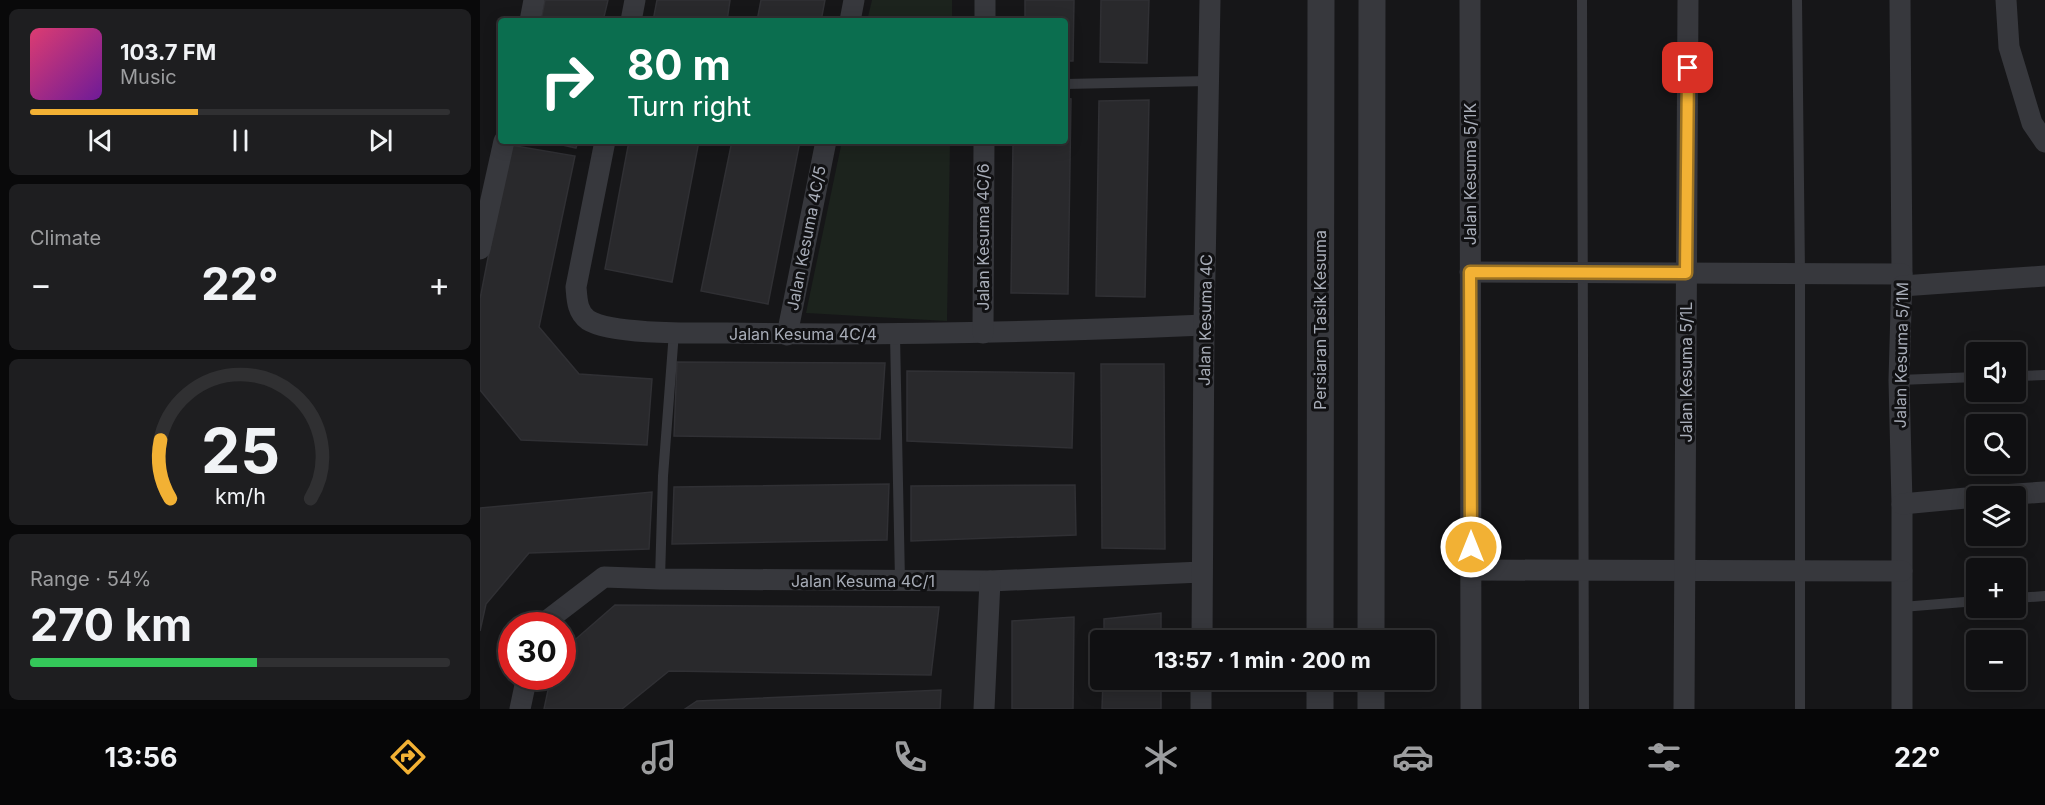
<!DOCTYPE html>
<meta charset="utf-8">
<style>
:root{--surface:#101012;--page:#1e1e20;--text:#f1f3f6;--muted:#9c9d9f;--line:#303032;--accent:#f2b134}
body{margin:0;font-family:Inter,sans-serif;background:var(--page);color:var(--text);height:100vh;display:flex;flex-direction:column;font-size:22px;white-space:nowrap}
*{box-sizing:border-box;margin:0}
p{font-size:20px;color:var(--muted)}
.icon{flex:none;width:33px;height:33px;fill:none;stroke:currentColor;stroke-width:2;stroke-linecap:round;stroke-linejoin:round}
.map{position:relative;flex:1;overflow:hidden}
.panel{display:flex;flex-direction:column;gap:9px;padding:9px;background:#09090a;width:480px}
.panel>*{flex:none}
.hud{position:absolute;left:18px;top:18px;width:570px;height:126px;border-radius:6px;box-shadow:0 3px 15px #0003,0 0 0 2px var(--line);background:#0b6e4f;color:#fff;overflow:hidden}
.fabs{position:absolute;left:1486px;top:342px;display:grid;gap:12px}
.fabs a{display:grid;place-items:center;width:60px;height:60px;border-radius:6px;background:var(--surface);box-shadow:0 3px 15px #0003,0 0 0 2px var(--line);font-size:30px}
.speed{position:absolute;left:18px;top:612px;display:flex;gap:12px;font-size:30px;font-weight:700;text-align:center}
.speed>*{display:grid;place-content:center;width:78px;height:78px;border-radius:50%;background:var(--surface);box-shadow:0 3px 15px #0003,0 0 0 2px var(--line);line-height:1}
.speed .limit{border:9px solid #d22;background:#fff;color:#111}
.pin{position:absolute;display:grid;place-items:center;width:51px;height:51px;color:#fff;margin:-26px;border-radius:12px;box-shadow:0 3px 9px #0006}
.me{position:absolute;width:66px;margin:-33px;rotate:0deg;stroke-linejoin:round;filter:drop-shadow(0 0 4px #0008)}
.turn{display:flex;align-items:center;gap:21px;height:126px;padding:0 30px;font-size:27px}
.turn .icon{width:78px;height:78px;stroke-width:2.5}
.turn b{display:block;font-size:42px;line-height:51px}
.big{font-size:45px;font-weight:700;line-height:1.1}
.panel .tile{flex:1;display:flex;flex-direction:column;justify-content:center;gap:9px;min-width:0;padding:0 21px;border-radius:9px;background:var(--page)}
.panel .dial{align-items:center;gap:0}
.dial svg{height:156px;overflow:visible;fill:none;stroke:var(--line);stroke-width:7;stroke-linecap:round;text-anchor:middle}
.dial text{fill:var(--text);stroke:none}
.song{display:flex;align-items:center;gap:18px}
.cover{width:72px;height:72px;border-radius:9px;background:linear-gradient(135deg,hsl(340 70% 55%),hsl(280 70% 35%))}
.played{height:6px;border-radius:3px;background:linear-gradient(90deg,var(--accent) 40%,var(--line) 40%)}
.keys{display:flex;justify-content:space-around;direction:ltr}
.heat{display:flex;justify-content:space-between;align-items:center;font-size:33px;direction:ltr}
.charge{height:9px;border-radius:4px;background:linear-gradient(90deg,#34c759 54%,var(--line) 0)}
.trip{position:absolute;left:610px;top:630px;width:345px;height:60px;border-radius:6px;background:var(--surface);box-shadow:0 3px 15px #0003,0 0 0 2px var(--line);font-weight:700;line-height:60px;text-align:center}
.tab-bar{display:flex;height:96px;justify-content:space-around;align-items:center;background:#060607;color:var(--muted)}
.tab-bar .icon{width:42px;height:42px}
.tab-bar .on{color:var(--accent)}
.tab-bar b{font-size:27px;color:var(--text)}
main{display:flex;flex:1;min-height:0}
.map>svg:first-child{display:block}
.green{fill:#1c231d}
.building{fill:#29292c;stroke:#303034;stroke-width:1.5}
.lines{fill:none;stroke-linecap:round;stroke-linejoin:round}
.service{stroke:#37383d;stroke-width:10}
.minor{stroke:#37383d;stroke-width:21}
.tertiary{stroke:#37383d;stroke-width:27}
.route-casing{stroke:#9d7322;stroke-width:15}
.route{stroke:#f2b134;stroke-width:10}
.labels{text-anchor:middle;stroke-width:6;stroke-linejoin:round;paint-order:stroke}
.street-label{font-size:16px;fill:#a8adb8;stroke:#111113}
</style>
<main>
<section class="panel">
<div class="tile">
<div class="song"><i class="cover"></i><div><b>103.7 FM</b><p>Music</p></div></div>
<div class="played"></div>
<div class="keys"><svg class="icon" aria-label="previous" viewBox="0 0 24 24"><path d="M18 5L8 12l10 7zM5 5v14"/></svg><svg class="icon" aria-label="pause" viewBox="0 0 24 24"><path d="M8 5v14M16 5v14"/></svg><svg class="icon" aria-label="next" viewBox="0 0 24 24"><path d="M6 5l10 7-10 7zM19 5v14"/></svg></div>
</div>
<div class="tile"><p>Climate</p>
<div class="heat"><a>−</a><b class="big">22°</b><a>+</a></div>
</div>
<div class="tile dial"><svg viewBox="0 0 100 80">
<path d="M14 69A42 42 0 1 1 86 69"/>
<path d="M14 69A42 42 0 0 1 9 39" stroke="#f2b134"/>
<text x="50" y="56" font-size="32" font-weight="700">25</text>
<text x="50" y="72" font-size="11">km/h</text>
</svg></div>
<div class="tile"><p>Range · 54%</p><b class="big">270 km</b><div class="charge"></div></div>
</section>
<div class="map">
<svg width="1565" height="709" viewBox="0 0 1565 709">
<rect width="100%" height="100%" fill="#161618"/>
<g class="green">
<polygon points="392,0 472,0 472,21 387,21"/>
<polygon points="362,141 470,141 467,321 326,313"/>
</g>
<g class="building">
<polygon points="65,0 128,0 123,21 61,21"/>
<polygon points="177,0 250,0 247,21 173,21"/>
<polygon points="281,0 345,0 341,21 277,21"/>
<polygon points="545,0 594,0 593,61 585,61 585,21 545,21"/>
<polygon points="621,0 669,0 667,63 620,62"/>
<polygon points="585,98 591,99 588,294 531,293 533,141 585,141"/>
<polygon points="669,100 665,297 616,296 619,101"/>
<polygon points="65,141 98,141 96,148"/>
<polygon points="149,141 219,141 192,282 125,269"/>
<polygon points="252,141 320,141 288,304 221,291"/>
<polygon points="30,145 95,156 59,327 99,374 172,379 167,445 41,440 0,390 0,299"/>
<polygon points="197,362 405,363 400,439 194,436"/>
<polygon points="621,364 684,364 685,549 622,548"/>
<polygon points="427,371 594,373 592,448 427,441"/>
<polygon points="409,484 407,540 192,544 194,487"/>
<polygon points="595,485 596,535 431,541 431,486"/>
<polygon points="172,492 169,549 49,553 6,604 0,631 0,508"/>
<polygon points="135,605 459,607 451,675 189,671 142,709 64,709 71,676 82,676 82,651"/>
<polygon points="681,613 681,640 624,640 624,619"/>
<polygon points="594,617 593,709 532,709 532,621"/>
<polygon points="623,680 681,680 681,709 622,709"/>
<polygon points="461,690 460,709 205,709 217,701"/>
</g>
<g class="lines">
<g class="service">
<polyline points="1102,0 1104,709"/>
<polyline points="1317,0 1320,274 1320,709"/>
<polyline points="585,84 728,81"/>
<polyline points="415,335 420,581"/>
<polyline points="1536,376 1565,375"/>
<polyline points="1419,380 1497,377"/>
<polyline points="180,579 183,476 194,332"/>
<polyline points="1536,598 1565,596"/>
<polyline points="1422,607 1497,601"/>
</g>
<g class="minor">
<polyline points="990,0 991,709"/>
<polyline points="1420,0 1422,274 1419,380 1422,504 1422,709"/>
<polyline points="1526,0 1529,47 1552,123 1565,142"/>
<polyline points="50,21 54,0"/>
<polyline points="151,21 155,0"/>
<polyline points="370,21 374,0"/>
<polyline points="505,21 505,0"/>
<path d="M125 141 96 287C97 299 97 312 108 320 132 335 216 333 247 333 406 336 565 332 724 325"/>
<polyline points="0,249 24,141"/>
<polyline points="990,272 1422,274"/>
<polyline points="1422,286 1565,276"/>
<polyline points="503,333 504,141"/>
<polyline points="307,335 346,141"/>
<polyline points="1507,496 1565,492"/>
<polyline points="1422,504 1497,497"/>
<polyline points="991,570 1422,571"/>
<polyline points="60,626 124,577 180,579 510,581 722,572"/>
<polyline points="722,640 724,325 730,0"/>
<polyline points="40,709 47,676"/>
<polyline points="504,709 510,581"/>
<polyline points="721,709 721,680"/>
<polyline points="1204,709 1208,0"/>
</g>
<g class="tertiary">
<polyline points="840,640 841,0"/>
<polyline points="891,640 892,0"/>
<polyline points="840,709 840,680"/>
<polyline points="891,709 891,680"/>
</g>
</g>
<g class="lines">
<defs>
<polyline id="route" points="991,547 990,272 1206,273 1208,68"/>
</defs>
<use href="#route" class="route-casing"/>
<use href="#route" class="route"/>
</g>
<g class="labels">
<g class="street-label">
<text transform="translate(990 174) rotate(-90)" y="6">Jalan Kesuma 5/1K</text>
<text transform="translate(503 237) rotate(-90)" y="6">Jalan Kesuma 4C/6</text>
<text transform="translate(326 238) rotate(-79)" y="6">Jalan Kesuma 4C/5</text>
<text transform="translate(725 320) rotate(-89)" y="6">Jalan Kesuma 4C</text>
<text transform="translate(840 320) rotate(-90)" y="6">Persiaran Tasik Kesuma</text>
<text x="323" y="340">Jalan Kesuma 4C/4</text>
<text transform="translate(1421 355) rotate(-89)" y="6">Jalan Kesuma 5/1M</text>
<text transform="translate(1206 372) rotate(-90)" y="6">Jalan Kesuma 5/1L</text>
<text x="383" y="587">Jalan Kesuma 4C/1</text>
</g>
</g>
</svg>
<div class="fabs">
<a><svg class="icon" aria-label="sound" viewBox="0 0 24 24"><path d="M4 9h4l5-4v14l-5-4H4zM17 9q2 3 0 6"/></svg></a>
<a><svg class="icon" aria-label="search" viewBox="0 0 24 24"><circle cx="10" cy="10" r="6"/><path d="M15 15l6 6"/></svg></a>
<a><svg class="icon" aria-label="layers" viewBox="0 0 24 24"><path d="M12 4l9 5-9 5-9-5zM3 14l9 5 9-5"/></svg></a>
<a>+</a>
<a>−</a>
</div>
<div class="speed"><div class="limit">30</div></div>
<div class="pin" style="left:1208px;top:68px;background:#d93025"><svg class="icon" aria-label="arrive" viewBox="0 0 24 24"><path d="M6 21V4h12l-3 4 3 4H6"/></svg></div>
<svg class="me" style="left:991px;top:547px" viewBox="-20 -20 40 40"><circle r="17" fill="#f2b134" stroke="#fff" stroke-width="3"/><path d="M0-11L8 9 0 5-8 9z" fill="#fff"/></svg>
<div class="trip">13:57 · 1 min · 200 m</div>
<div class="hud">
<div class="turn"><svg class="icon" aria-label="right" viewBox="0 0 24 24"><path d="M7 20v-9h11M14 6l5 5-5 5"/></svg><div><b>80 m</b>Turn right</div></div>
</div>
</div>
</main>
<nav class="tab-bar">
<b>13:56</b>
<svg class="icon on" aria-label="directions" viewBox="0 0 24 24"><path d="M12 3l9 9-9 9-9-9zM9 14v-3h6M13 9l2 2-2 2"/></svg>
<svg class="icon" aria-label="music" viewBox="0 0 24 24"><path d="M9 18V5l10-2v13"/><circle cx="6" cy="18" r="3"/><circle cx="16" cy="16" r="3"/></svg>
<svg class="icon" aria-label="phone" viewBox="0 0 24 24"><path d="M5 4h4l2 5-3 2q2 4 5 5l2-3 5 2v4C11 20 4 13 5 4z"/></svg>
<svg class="icon" aria-label="climate" viewBox="0 0 24 24"><path d="M12 3v18M4 7l16 10M4 17L20 7"/></svg>
<svg class="icon" aria-label="car" viewBox="0 0 24 24"><path d="M5 17H2v-5l4-1 3-4h7l3 4 3 1v5h-3M9 17h6M6 11h13"/><circle cx="7" cy="17" r="2"/><circle cx="17" cy="17" r="2"/></svg>
<svg class="icon" aria-label="filters" viewBox="0 0 24 24"><path d="M4 7h16M4 17h16"/><circle cx="9" cy="7" r="2"/><circle cx="15" cy="17" r="2"/></svg>
<b>22°</b>
</nav>
